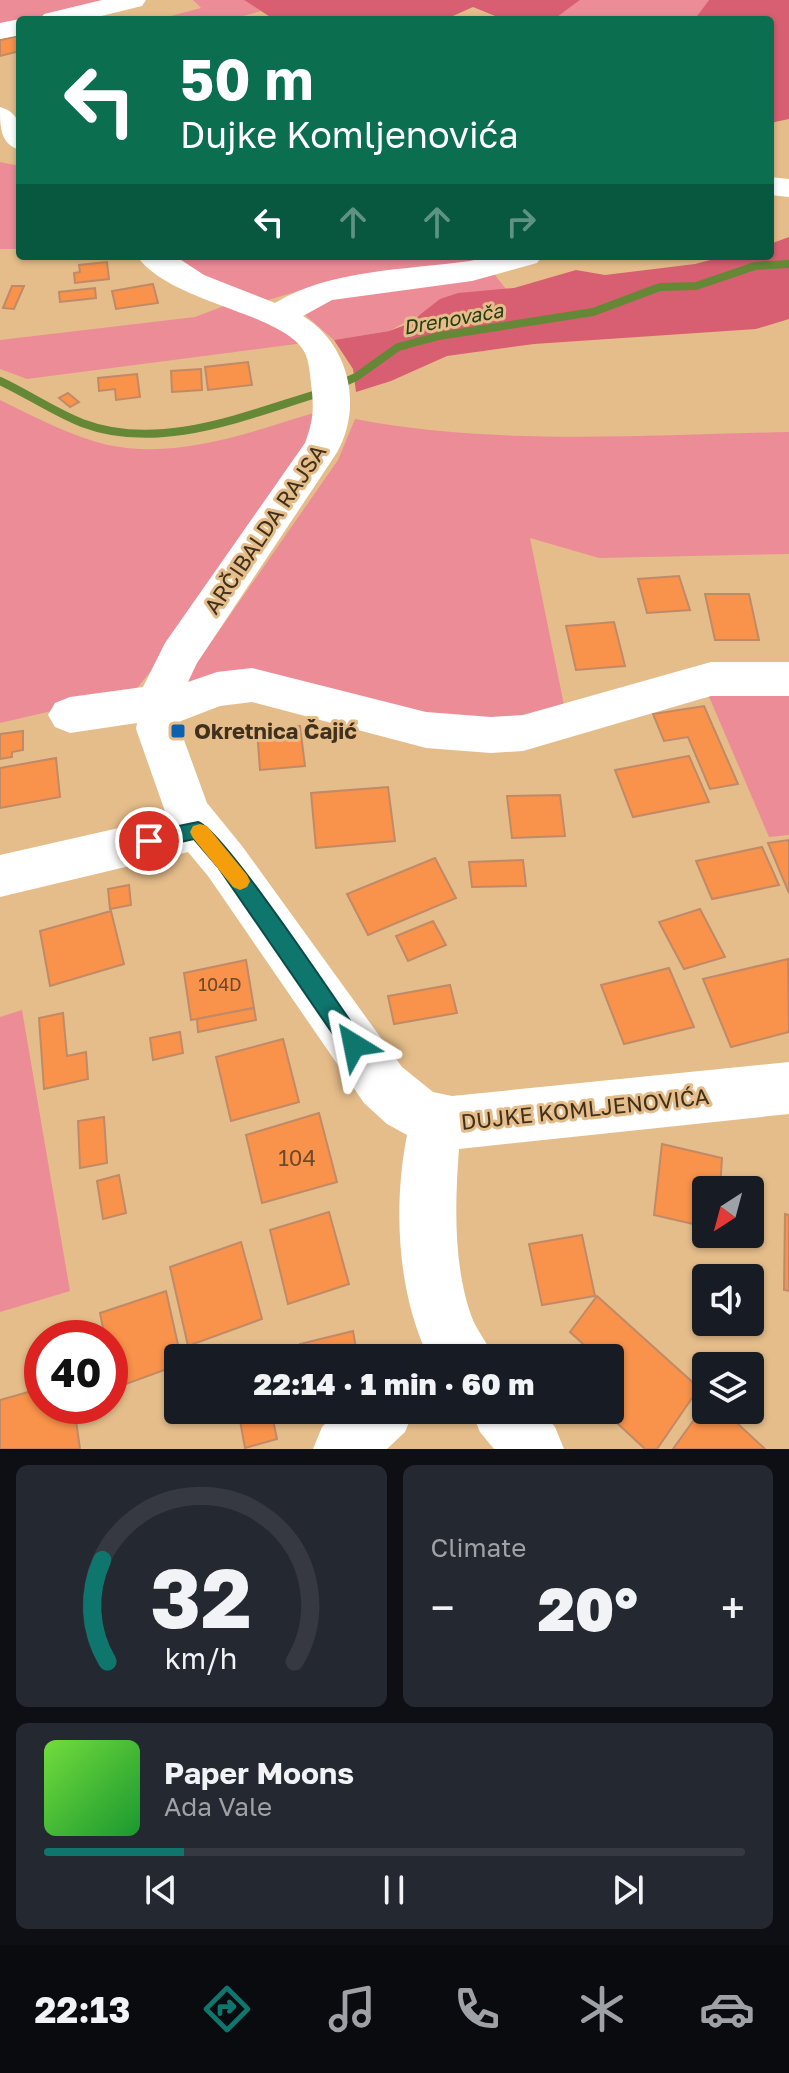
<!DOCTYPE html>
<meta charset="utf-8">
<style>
:root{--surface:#171b24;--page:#242831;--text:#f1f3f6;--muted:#9ea1a6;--line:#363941;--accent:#0f766e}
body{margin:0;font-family:"Golos Text",sans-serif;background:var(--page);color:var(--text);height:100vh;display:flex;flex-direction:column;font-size:30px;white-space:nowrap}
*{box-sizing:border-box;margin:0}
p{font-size:26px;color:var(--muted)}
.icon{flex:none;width:44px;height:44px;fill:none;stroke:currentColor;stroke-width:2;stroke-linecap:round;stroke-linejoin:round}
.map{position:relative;height:1449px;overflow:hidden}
.details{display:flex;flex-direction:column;gap:16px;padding:16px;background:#0d0f14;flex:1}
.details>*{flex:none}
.guide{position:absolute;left:16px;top:16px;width:758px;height:244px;border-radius:8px;box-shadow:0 2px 6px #0004;background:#0b6e4f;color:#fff;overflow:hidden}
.needle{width:52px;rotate:216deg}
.controls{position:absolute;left:692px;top:1176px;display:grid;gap:16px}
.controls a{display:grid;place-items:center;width:72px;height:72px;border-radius:8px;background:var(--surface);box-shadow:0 2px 6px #0004;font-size:40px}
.speed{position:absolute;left:24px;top:1320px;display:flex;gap:16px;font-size:40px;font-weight:700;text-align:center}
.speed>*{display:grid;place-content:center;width:104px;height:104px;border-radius:50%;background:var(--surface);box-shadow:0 2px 6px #0004;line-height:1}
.speed .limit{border:12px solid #d22;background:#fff;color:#111}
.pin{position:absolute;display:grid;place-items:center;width:68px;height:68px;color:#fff;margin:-34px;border:4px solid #fff;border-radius:50%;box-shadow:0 2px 8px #0007}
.me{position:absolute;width:88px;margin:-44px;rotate:325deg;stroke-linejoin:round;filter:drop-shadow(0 0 6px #0008)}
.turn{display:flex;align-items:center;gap:28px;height:168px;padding:0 32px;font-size:36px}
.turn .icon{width:104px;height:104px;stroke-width:2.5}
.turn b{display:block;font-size:56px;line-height:68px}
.lanes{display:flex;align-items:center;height:76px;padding:0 32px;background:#0003;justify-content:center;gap:40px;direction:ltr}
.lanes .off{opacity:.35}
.big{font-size:60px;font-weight:800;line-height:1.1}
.details .tile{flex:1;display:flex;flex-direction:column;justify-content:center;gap:12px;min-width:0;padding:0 28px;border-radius:12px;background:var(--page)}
.details .dial{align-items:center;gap:0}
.dial svg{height:208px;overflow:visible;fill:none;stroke:var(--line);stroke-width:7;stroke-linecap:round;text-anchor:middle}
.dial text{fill:var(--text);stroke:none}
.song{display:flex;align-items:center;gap:24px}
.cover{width:96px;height:96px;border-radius:12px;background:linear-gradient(135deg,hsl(100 70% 55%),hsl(130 70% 35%))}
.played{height:8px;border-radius:4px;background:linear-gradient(90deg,var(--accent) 20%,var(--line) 20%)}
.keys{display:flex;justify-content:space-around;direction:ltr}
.heat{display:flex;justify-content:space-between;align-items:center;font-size:44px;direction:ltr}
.details .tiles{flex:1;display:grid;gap:16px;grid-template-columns:1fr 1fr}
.tile:last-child{grid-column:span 2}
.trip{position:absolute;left:164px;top:1344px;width:460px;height:80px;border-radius:8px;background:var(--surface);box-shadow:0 2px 6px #0004;font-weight:800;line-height:80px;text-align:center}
.tabs{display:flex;height:128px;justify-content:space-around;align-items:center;background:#090b0e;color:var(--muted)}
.tabs .icon{width:56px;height:56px}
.tabs .current{color:var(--accent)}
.tabs b{font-size:36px;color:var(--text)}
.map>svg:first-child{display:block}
.green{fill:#ec8c97}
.forest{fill:#d75f71}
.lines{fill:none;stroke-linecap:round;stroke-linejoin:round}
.stream{stroke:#658837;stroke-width:8}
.building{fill:#f9924a;stroke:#c08a68;stroke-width:2}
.minor{fill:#fff;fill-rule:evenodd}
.route{fill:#0f766e;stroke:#0a4d48;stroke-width:2}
.slow{fill:#f59e0b}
.poi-dot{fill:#0c60ae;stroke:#e5bd8a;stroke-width:3}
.labels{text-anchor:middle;stroke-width:6;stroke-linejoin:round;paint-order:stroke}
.number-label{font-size:18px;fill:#6f4928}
.far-water-label{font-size:20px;font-style:italic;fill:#263c12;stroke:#e5bd8a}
.street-label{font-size:22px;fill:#41311c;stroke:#e5bd8a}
.poi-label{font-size:22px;font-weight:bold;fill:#41311c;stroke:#e5bd8a;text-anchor:start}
.near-number-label{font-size:22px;fill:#6f4928}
</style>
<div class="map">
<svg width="789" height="1449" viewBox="0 0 789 1449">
<rect width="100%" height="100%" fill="#e5bd8a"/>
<g class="green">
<polygon points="0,0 113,0 0,25"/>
<polygon points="193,0 244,0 261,11 229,20 156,20 201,8"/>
<polygon points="580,0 709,0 694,20 553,20"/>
<polygon points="0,162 20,166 20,249 0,249"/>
<polygon points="172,256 499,256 477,262 322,284 268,300 195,273"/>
<polygon points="495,275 506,289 423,313 389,331 334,340 304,314 317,299"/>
<polygon points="224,306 255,315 304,343 27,379 0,369 0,340 195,317"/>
<path d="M0 400C35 417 70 436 108 445 180 460 253 431 320 411L315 431 162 657 134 692 0 723Z"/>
<path d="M355 419C498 446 644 435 789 432V554L599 558 530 538 565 710 489 723 190 686 187 677 338 460Z"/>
<polygon points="789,689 789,835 769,837 707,692"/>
<polygon points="22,1010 70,1291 0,1312 0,1017"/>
</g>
<g class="forest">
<polygon points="244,0 580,0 553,20 505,20 473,7 444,20 275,20"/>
<polygon points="709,0 789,0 789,119 770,123 770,20 694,20"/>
<polygon points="789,237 789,319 756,329 534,344 447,356 391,381 356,392 353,369 334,340 389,331 408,324 440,299 458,293 514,288 576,270 605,275 695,264 726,256 770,256 770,244"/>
</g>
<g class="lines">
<g class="stream">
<path d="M0 381C28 394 54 412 82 423 161 453 248 414 323 392"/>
<polyline points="338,385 356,377 398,347 439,336 593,312 660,287 696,286 755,266 789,264"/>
</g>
</g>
<g class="building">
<polygon points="20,36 20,51 0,56 0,40"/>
<polygon points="107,262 109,279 75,283 74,273 80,272 79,265"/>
<polygon points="153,284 158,303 116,309 112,291"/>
<polygon points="12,286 24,286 14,309 3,308"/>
<polygon points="95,288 96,298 60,302 59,292"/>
<polygon points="248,362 252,385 208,390 205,367"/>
<polygon points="201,369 202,390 172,392 171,371"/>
<polygon points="137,374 140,397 116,400 115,389 99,391 98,378"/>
<polygon points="68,393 79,402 70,407 59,398"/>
<polygon points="679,576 690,610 647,613 638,579"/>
<polygon points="705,594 749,594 759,640 715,640"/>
<polygon points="614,622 625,666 576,670 566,626"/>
<polygon points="704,706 738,784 710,789 688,737 664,741 653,714"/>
<polygon points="300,726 305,766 260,770 257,730"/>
<polygon points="23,731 23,750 12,752 12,757 0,759 0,734"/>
<polygon points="689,756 709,802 633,817 615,770"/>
<polygon points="56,758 60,797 0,808 0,768"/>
<polygon points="388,787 395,841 316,848 311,793"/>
<polygon points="560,795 565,836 512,838 507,796"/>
<polygon points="789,840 789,893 768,843"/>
<polygon points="762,847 779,885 712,899 696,861"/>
<polygon points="435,858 456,898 368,935 347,894"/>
<polygon points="523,860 526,886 472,887 469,862"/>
<polygon points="129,885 131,905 110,909 108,889"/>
<polygon points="700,909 725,957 684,969 659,922"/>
<polygon points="111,911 124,964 50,986 40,931"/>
<polygon points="433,921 446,945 408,961 396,936"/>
<polygon points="788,959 789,1032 731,1047 703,979"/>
<polygon points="246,960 254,1008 191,1020 184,973"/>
<polygon points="669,968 694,1027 624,1044 601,985"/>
<polygon points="450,985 457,1013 394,1024 388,996"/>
<polygon points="254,1008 256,1020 198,1032 197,1019"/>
<polygon points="63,1013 67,1056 86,1052 88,1079 44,1089 39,1018"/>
<polygon points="180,1032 183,1053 153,1060 150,1038"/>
<polygon points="283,1039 299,1102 231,1121 216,1057"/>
<polygon points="319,1113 337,1182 262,1203 246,1135"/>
<polygon points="104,1117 107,1163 80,1168 78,1121"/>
<polygon points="662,1144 722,1158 720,1190 706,1190 706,1227 654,1215"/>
<polygon points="119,1175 126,1213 103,1219 97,1181"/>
<polygon points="329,1212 349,1284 288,1304 270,1230"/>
<polygon points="785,1214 789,1215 789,1291 784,1290"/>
<polygon points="582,1235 595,1296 542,1305 529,1244"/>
<polygon points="241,1242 262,1319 188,1346 170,1267"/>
<polygon points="166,1291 181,1358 178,1358 178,1365 115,1388 110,1363 110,1338 105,1338 100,1313"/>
<polygon points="597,1296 699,1388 657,1449 645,1449 603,1410 610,1410 610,1358 587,1358 592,1352 570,1332"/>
<polygon points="353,1331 357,1354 342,1358 302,1358 300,1344"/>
<polygon points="259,1346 261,1358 241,1358 240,1351"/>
<polygon points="42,1388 42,1406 74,1406 80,1449 0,1449 0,1400"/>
<polygon points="706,1403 706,1410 723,1410 765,1449 673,1449"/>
<polygon points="238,1410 271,1410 277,1439 245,1448"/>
</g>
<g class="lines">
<g class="minor">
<polygon points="102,0 146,0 142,6 85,20 40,20 44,14"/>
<polygon points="20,19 24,20 20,20 20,35 0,39 0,23"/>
<path d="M0 107C22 113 20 130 20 150 0 144 0 127 0 107Z"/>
<polygon points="770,177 789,179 789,197 770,195"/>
<path d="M137 256H175L204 275 275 303C331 269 406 270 470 261L490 256H542L537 263 472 281 332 300 303 316C349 344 364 407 336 454L197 663 188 682 217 672 252 668 426 712 491 717 523 715 711 662H789V696H711L523 751 491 753 426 748 252 702 220 706 181 721 180 729 207 803 242 846 402 1067 433 1092 452 1096 789 1062V1114L459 1149C455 1202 453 1264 471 1315 476 1330 488 1343 494 1358H429C397 1293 393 1206 407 1135L387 1124 364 1103 208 876 188 852 0 897V855L167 817 136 729 137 723 70 733 55 727 48 715 55 703 70 697 143 687 165 643 305 443C314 418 314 408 311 383 310 374 309 361 305 353 284 312 170 304 137 256Z"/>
<polygon points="339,1410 414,1410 405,1432 387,1449 313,1449 322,1427"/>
<polygon points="471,1410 541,1410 555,1427 564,1449 494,1449 480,1432"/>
</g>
</g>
<path class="route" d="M198 822C224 831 338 1004 362 1038L365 1045 362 1053 354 1056 346 1053 218 867 194 839 149 849 142 847 139 841 142 835 149 832Z"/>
<polygon class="slow" points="200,824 207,826 247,875 250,881 247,887 240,890 233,887 193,838 190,832 193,826"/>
<rect class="poi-dot" x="170" y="723" width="16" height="16" rx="4"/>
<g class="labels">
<g class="number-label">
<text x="220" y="991">104D</text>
</g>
<g class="far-water-label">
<text transform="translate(453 319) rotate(-10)" y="7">Drenovača</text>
</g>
<g class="street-label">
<text transform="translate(265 529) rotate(-56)" y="8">ARČIBALDA RAJSA</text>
<text transform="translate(585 1109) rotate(-6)" y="8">DUJKE KOMLJENOVIĆA</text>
</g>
<g class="poi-label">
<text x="194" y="739">Okretnica Čajić</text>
</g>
<g class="near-number-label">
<text x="297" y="1166">104</text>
</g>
</g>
</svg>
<div class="controls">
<a><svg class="needle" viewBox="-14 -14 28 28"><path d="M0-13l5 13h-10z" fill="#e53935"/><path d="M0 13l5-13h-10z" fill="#9ea1a6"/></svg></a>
<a><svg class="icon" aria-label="sound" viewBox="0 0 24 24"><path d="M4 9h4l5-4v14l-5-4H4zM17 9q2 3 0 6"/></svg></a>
<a><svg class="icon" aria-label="layers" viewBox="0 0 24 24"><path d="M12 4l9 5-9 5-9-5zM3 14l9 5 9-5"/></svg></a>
</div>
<div class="speed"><div class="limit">40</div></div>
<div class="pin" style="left:149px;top:841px;background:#d93025"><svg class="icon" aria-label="arrive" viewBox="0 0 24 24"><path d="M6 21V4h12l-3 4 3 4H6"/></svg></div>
<svg class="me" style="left:354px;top:1045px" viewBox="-20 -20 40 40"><path d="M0-17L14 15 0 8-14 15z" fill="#0f766e" stroke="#fff" stroke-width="4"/></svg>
<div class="trip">22:14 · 1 min · 60 m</div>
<div class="guide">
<div class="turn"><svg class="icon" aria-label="left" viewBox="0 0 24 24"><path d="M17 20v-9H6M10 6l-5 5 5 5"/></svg><div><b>50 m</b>Dujke Komljenovića</div></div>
<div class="lanes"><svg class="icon" aria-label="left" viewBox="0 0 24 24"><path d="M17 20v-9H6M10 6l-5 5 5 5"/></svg><svg class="icon off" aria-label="ahead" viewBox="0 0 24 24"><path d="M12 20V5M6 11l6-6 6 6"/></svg><svg class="icon off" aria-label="ahead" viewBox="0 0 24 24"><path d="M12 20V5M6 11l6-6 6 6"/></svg><svg class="icon off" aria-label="right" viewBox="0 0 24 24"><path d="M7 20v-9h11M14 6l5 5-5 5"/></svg></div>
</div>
</div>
<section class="details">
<div class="tiles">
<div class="tile dial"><svg viewBox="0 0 100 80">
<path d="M14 69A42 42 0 1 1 86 69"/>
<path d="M14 69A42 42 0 0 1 12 30" stroke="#0f766e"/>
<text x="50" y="56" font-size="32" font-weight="700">32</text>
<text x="50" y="72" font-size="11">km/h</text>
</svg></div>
<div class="tile"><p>Climate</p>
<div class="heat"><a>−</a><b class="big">20°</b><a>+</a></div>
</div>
<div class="tile">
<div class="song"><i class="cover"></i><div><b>Paper Moons</b><p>Ada Vale</p></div></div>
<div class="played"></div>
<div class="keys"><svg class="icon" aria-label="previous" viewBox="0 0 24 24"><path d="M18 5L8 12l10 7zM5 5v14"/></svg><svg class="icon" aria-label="pause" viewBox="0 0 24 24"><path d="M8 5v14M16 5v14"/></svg><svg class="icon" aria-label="next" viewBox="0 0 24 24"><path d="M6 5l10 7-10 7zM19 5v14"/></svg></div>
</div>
</div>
</section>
<nav class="tabs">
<b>22:13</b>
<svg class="icon current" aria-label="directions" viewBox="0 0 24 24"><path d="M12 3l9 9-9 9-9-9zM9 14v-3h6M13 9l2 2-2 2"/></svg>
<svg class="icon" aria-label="music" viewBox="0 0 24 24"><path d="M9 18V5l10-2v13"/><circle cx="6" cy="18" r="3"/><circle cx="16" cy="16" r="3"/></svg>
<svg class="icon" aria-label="phone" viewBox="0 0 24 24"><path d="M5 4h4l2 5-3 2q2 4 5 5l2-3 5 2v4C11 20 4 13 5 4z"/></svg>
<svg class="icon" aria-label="climate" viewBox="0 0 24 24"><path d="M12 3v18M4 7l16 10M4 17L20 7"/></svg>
<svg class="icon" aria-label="car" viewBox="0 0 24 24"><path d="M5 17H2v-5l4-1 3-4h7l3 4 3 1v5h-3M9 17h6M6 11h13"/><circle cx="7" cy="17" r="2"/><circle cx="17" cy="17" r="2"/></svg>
</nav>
